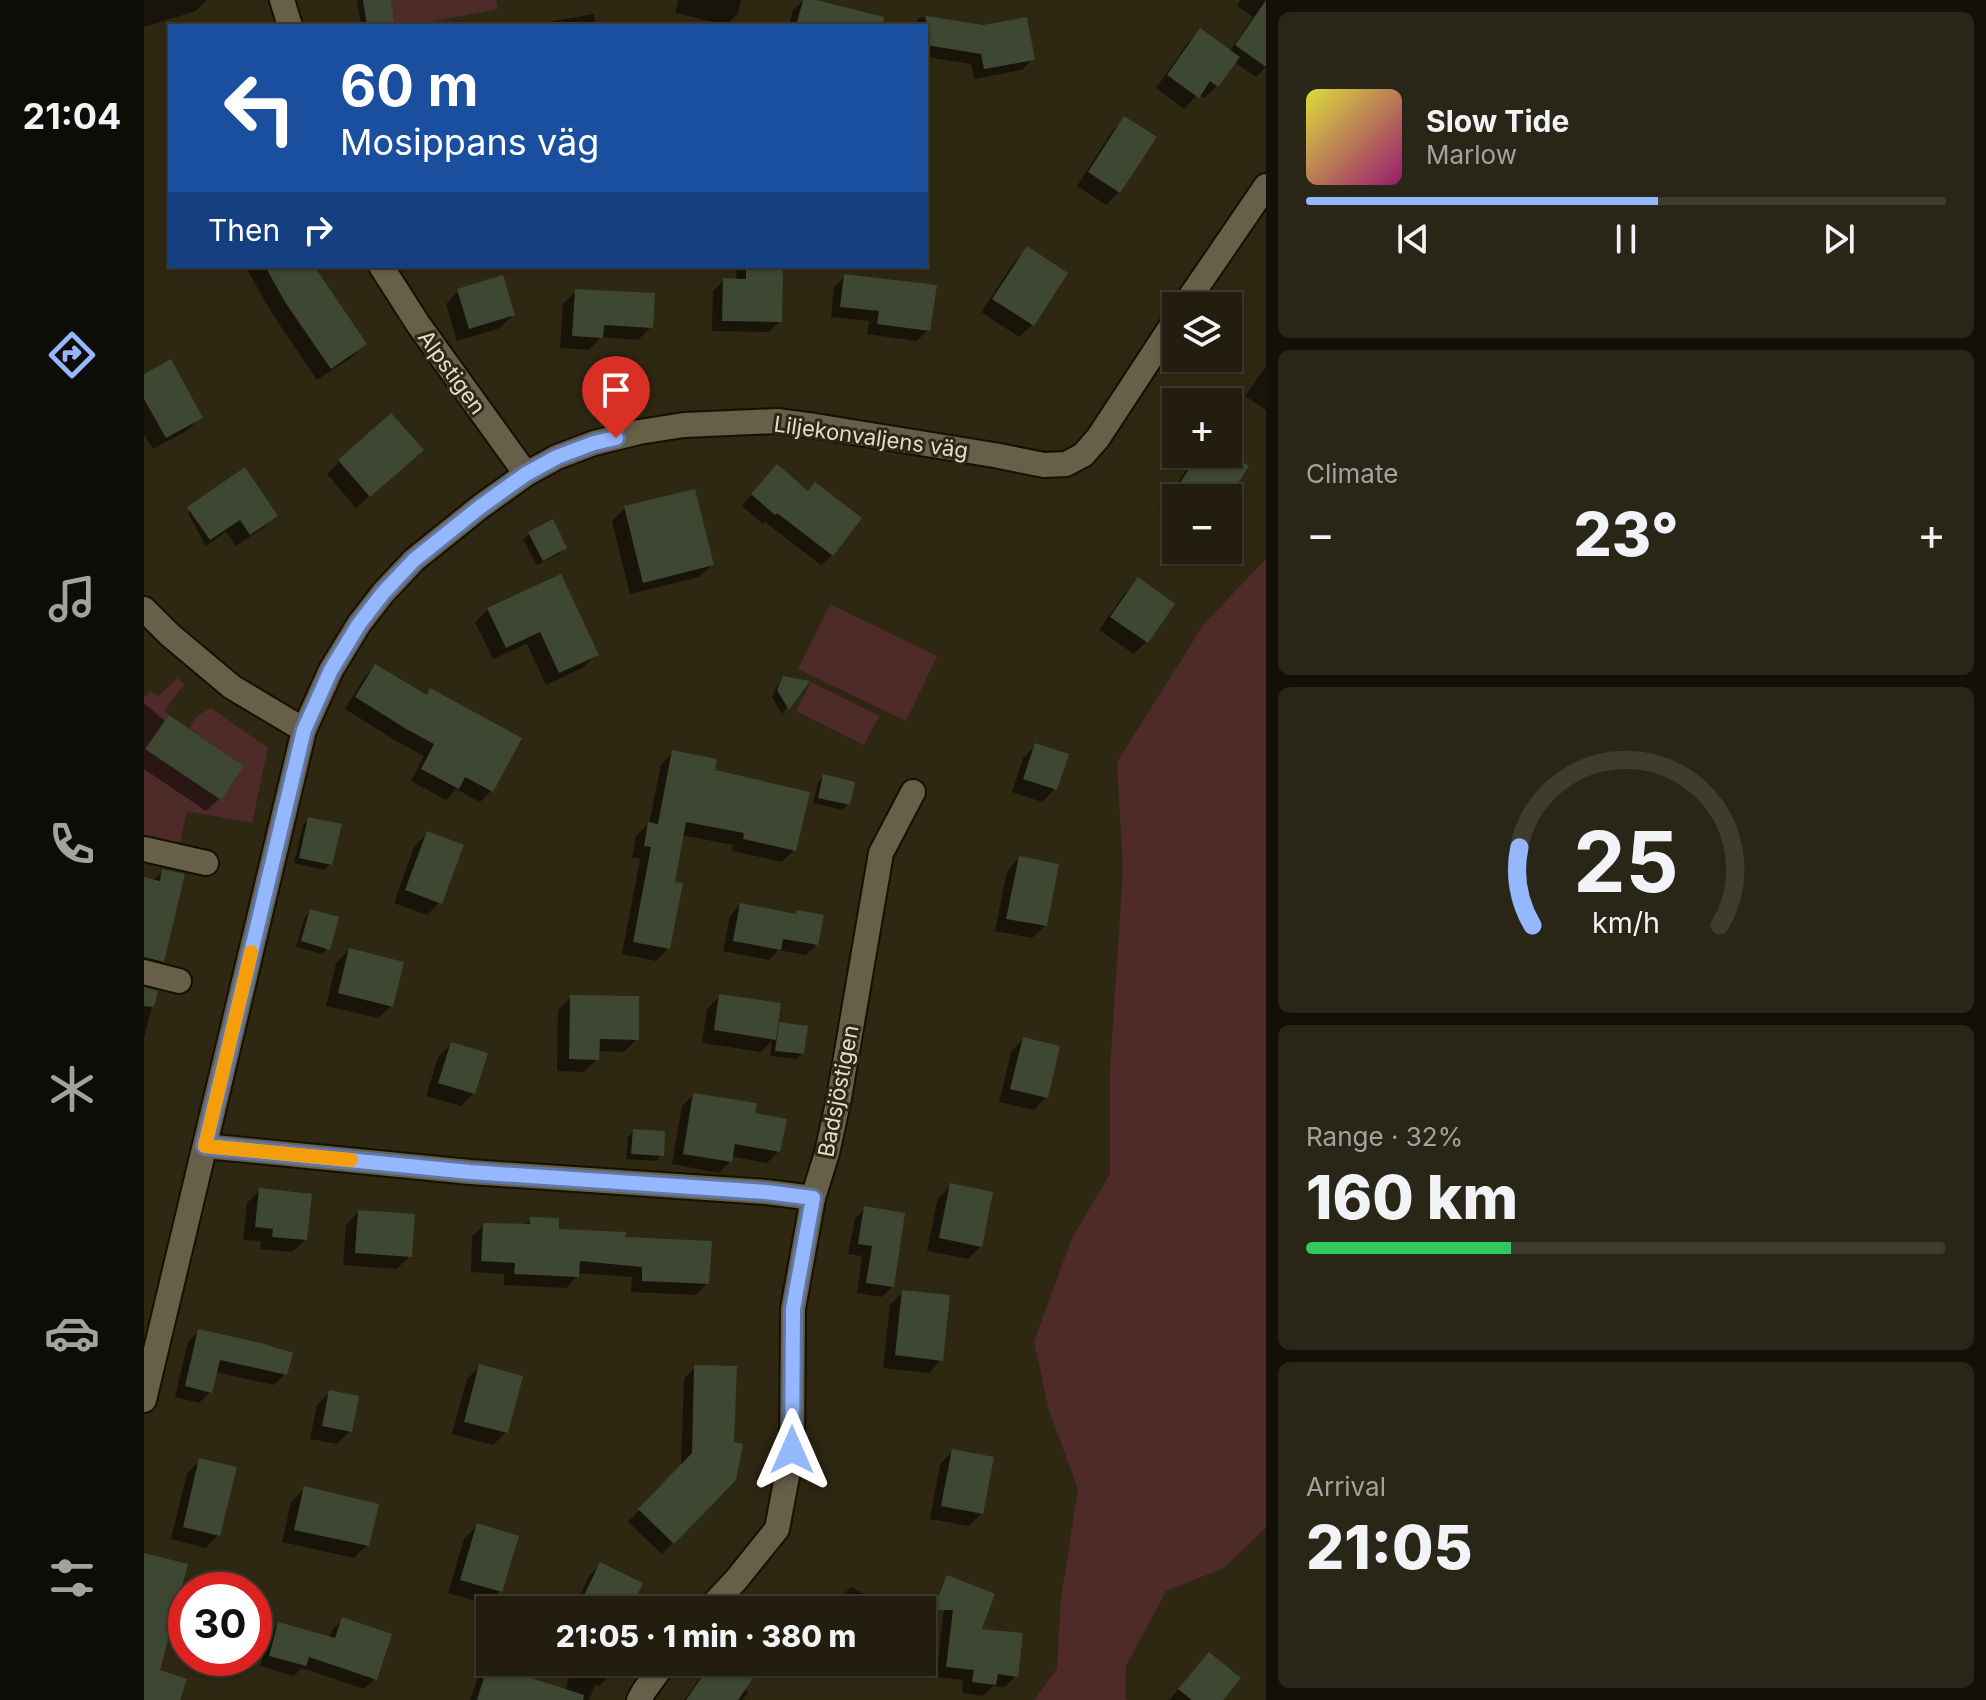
<!DOCTYPE html>
<meta charset="utf-8">
<style>
:root{--surface:#221d0e;--page:#2a2617;--text:#f1f3f6;--muted:#a2a29e;--line:#3f3b2e;--accent:#95b7fd}
body{margin:0;font-family:Inter,sans-serif;background:var(--page);color:var(--text);height:100vh;display:flex;flex-direction:column;font-size:30px;white-space:nowrap}
*{box-sizing:border-box;margin:0}
p{font-size:26px;color:var(--muted)}
.icon{flex:none;width:44px;height:44px;fill:none;stroke:currentColor;stroke-width:2;stroke-linecap:round;stroke-linejoin:round}
.map{position:relative;flex:1;overflow:hidden}
.side{display:flex;flex-direction:column;gap:12px;padding:12px;background:#131008;width:720px}
.side>*{flex:none}
.hud{position:absolute;left:24px;top:24px;width:760px;height:244px;border-radius:0px;box-shadow:0 2px 6px #0004,0 0 0 2px var(--line);background:#1a4fa0;color:#fff;overflow:hidden}
.tools{position:absolute;left:1018px;top:292px;display:grid;gap:16px}
.tools a{display:grid;place-items:center;width:80px;height:80px;border-radius:0px;background:var(--surface);box-shadow:0 2px 6px #0004,0 0 0 2px var(--line);font-size:40px}
.speed{position:absolute;left:24px;top:1572px;display:flex;gap:16px;font-size:40px;font-weight:700;text-align:center}
.speed>*{display:grid;place-content:center;width:104px;height:104px;border-radius:50%;background:var(--surface);box-shadow:0 2px 6px #0004,0 0 0 2px var(--line);line-height:1}
.speed .limit{border:12px solid #d22;background:#fff;color:#111}
.pin{position:absolute;display:grid;place-items:center;width:68px;height:68px;color:#fff;margin:-82px -34px;border-radius:50% 50% 50% 0;rotate:-45deg;box-shadow:0 0 8px #0007}
.pin .icon{rotate:45deg}
.me{position:absolute;width:88px;margin:-44px;rotate:0deg;stroke-linejoin:round;filter:drop-shadow(0 0 6px #0008)}
.turn{display:flex;align-items:center;gap:28px;height:168px;padding:0 40px;font-size:36px}
.turn .icon{width:104px;height:104px;stroke-width:2.5}
.turn b{display:block;font-size:56px;line-height:68px}
.then{display:flex;align-items:center;height:76px;padding:0 40px;background:#0003;gap:16px;font-size:30px}
.big{font-size:60px;font-weight:800;line-height:1.1}
.side .widget{flex:1;display:flex;flex-direction:column;justify-content:center;gap:12px;min-width:0;padding:0 28px;border-radius:12px;background:var(--page)}
.side .dial{align-items:center;gap:0}
.dial svg{height:208px;overflow:visible;fill:none;stroke:var(--line);stroke-width:7;stroke-linecap:round;text-anchor:middle}
.dial text{fill:var(--text);stroke:none}
.song{display:flex;align-items:center;gap:24px}
.cover{width:96px;height:96px;border-radius:12px;background:linear-gradient(135deg,hsl(60 70% 55%),hsl(320 70% 35%))}
.played{height:8px;border-radius:4px;background:linear-gradient(90deg,var(--accent) 55%,var(--line) 55%)}
.keys{display:flex;justify-content:space-around;direction:ltr}
.heat{display:flex;justify-content:space-between;align-items:center;font-size:44px;direction:ltr}
.charge{height:12px;border-radius:6px;background:linear-gradient(90deg,#34c759 32%,var(--line) 0)}
.trip{position:absolute;left:332px;top:1596px;width:460px;height:80px;border-radius:0px;background:var(--surface);box-shadow:0 2px 6px #0004,0 0 0 2px var(--line);font-weight:800;line-height:80px;text-align:center}
main{display:flex;flex:1;min-height:0}
.menu{display:flex;flex-direction:column;width:144px;justify-content:space-around;align-items:center;background:#0e0c06;color:var(--muted)}
.menu .icon{width:56px;height:56px}
.menu .selected{color:var(--accent)}
.menu b{font-size:36px;color:var(--text)}
.map>svg:first-child{display:block}
.green{fill:#4e2b29}
.shadow{fill:#0007}
.building{fill:#3e4732}
.lines{fill:none;stroke-linecap:round;stroke-linejoin:round}
.street-casing{stroke:#171000;stroke-width:28}
.street{stroke:#675f48;stroke-width:24}
.route-casing{stroke:#6177a4;stroke-width:20}
.route{stroke:#95b7fd;stroke-width:14}
.slow{stroke:#f59e0b;stroke-width:14}
.labels{text-anchor:middle;stroke-width:6;stroke-linejoin:round;paint-order:stroke}
.street-label{font-size:22px;fill:#e1ddcf;stroke:#2e2712}
</style>
<main>
<nav class="menu">
<b>21:04</b>
<svg class="icon selected" aria-label="directions" viewBox="0 0 24 24"><path d="M12 3l9 9-9 9-9-9zM9 14v-3h6M13 9l2 2-2 2"/></svg>
<svg class="icon" aria-label="music" viewBox="0 0 24 24"><path d="M9 18V5l10-2v13"/><circle cx="6" cy="18" r="3"/><circle cx="16" cy="16" r="3"/></svg>
<svg class="icon" aria-label="phone" viewBox="0 0 24 24"><path d="M5 4h4l2 5-3 2q2 4 5 5l2-3 5 2v4C11 20 4 13 5 4z"/></svg>
<svg class="icon" aria-label="climate" viewBox="0 0 24 24"><path d="M12 3v18M4 7l16 10M4 17L20 7"/></svg>
<svg class="icon" aria-label="car" viewBox="0 0 24 24"><path d="M5 17H2v-5l4-1 3-4h7l3 4 3 1v5h-3M9 17h6M6 11h13"/><circle cx="7" cy="17" r="2"/><circle cx="17" cy="17" r="2"/></svg>
<svg class="icon" aria-label="filters" viewBox="0 0 24 24"><path d="M4 7h16M4 17h16"/><circle cx="9" cy="7" r="2"/><circle cx="15" cy="17" r="2"/></svg>
</nav>
<div class="map">
<svg width="1122" height="1700" viewBox="0 0 1122 1700">
<rect width="100%" height="100%" fill="#2e2712"/>
<g class="green">
<polygon points="247,0 352,0 354,9 266,26 251,26"/>
<polygon points="1122,559 1122,1527 1080,1568 1022,1591 982,1666 981,1697 984,1700 890,1700 913,1669 917,1599 934,1489 905,1410 890,1342 928,1238 966,1174 966,1070 979,870 973,762 1060,624"/>
<polygon points="686,604 793,656 762,721 654,669"/>
<polygon points="34,678 40,685 20,711 25,715 2,749 76,800 100,766 45,728 53,716 67,708 124,748 108,823 43,811 35,848 0,839 0,697 6,691 14,696"/>
<polygon points="667,682 735,716 720,745 652,711"/>
</g>
<g class="shadow">
<polygon points="0,0 61,0 62,1 52,11 0,27"/>
<polygon points="213,0 245,0 249,26 217,26"/>
<polygon points="534,0 597,0 594,14 582,25 531,13"/>
<polygon points="660,0 664,0 722,23 741,26 645,26 649,10"/>
<polygon points="1097,0 1122,0 1122,67 1112,77 1090,62 1073,86 1060,98 1054,94 1040,109 1012,88 1043,44 1056,31 1085,52 1109,17 1093,6"/>
<polygon points="450,14 452,26 386,26 387,25"/>
<polygon points="776,17 839,27 889,59 878,70 830,79 827,64 782,57 782,26 768,26"/>
<polygon points="981,119 975,192 962,205 933,186 968,131"/>
<polygon points="883,249 888,325 875,337 837,312 870,262"/>
<polygon points="101,266 167,266 220,344 208,357 173,380 129,315"/>
<polygon points="593,266 637,266 636,321 625,332 568,331 569,291 580,280 592,281"/>
<polygon points="701,276 784,330 773,341 723,334 725,321 687,317 690,287"/>
<polygon points="314,291 369,315 356,328 313,341 302,304"/>
<polygon points="432,291 507,327 494,340 457,337 445,350 416,348 419,304"/>
<polygon points="1122,366 1122,410 1101,396"/>
<polygon points="0,376 57,417 44,430 9,449 0,434"/>
<polygon points="1053,454 1082,454 1082,498 1032,498 1032,522 1015,510"/>
<polygon points="195,462 264,462 212,508 183,474"/>
<polygon points="622,477 688,555 677,565 621,522 619,524 598,506"/>
<polygon points="56,500 132,516 119,528 92,546 82,532 62,546 44,513"/>
<polygon points="481,508 568,565 555,577 486,594 468,521"/>
<polygon points="385,534 421,548 415,554 393,565 379,540"/>
<polygon points="994,580 1002,642 990,654 955,630 981,593"/>
<polygon points="344,609 452,654 440,667 402,685 383,644 349,659 331,622"/>
<polygon points="231,666 281,696 287,691 347,791 336,802 312,789 302,800 267,781 280,756 252,741 201,709 220,678"/>
<polygon points="640,678 662,682 638,714 628,697 634,684"/>
<polygon points="0,703 21,721 75,799 62,811 0,769"/>
<polygon points="892,745 911,789 898,802 868,792 879,758"/>
<polygon points="529,752 569,772 650,850 638,862 588,851 589,845 537,835 529,883 524,948 512,961 478,954 496,859 488,857 492,836 505,823 517,765"/>
<polygon points="680,776 704,804 698,810 669,803 674,782"/>
<polygon points="165,819 186,864 180,870 150,863 159,825"/>
<polygon points="283,834 296,902 283,915 250,903 270,847"/>
<polygon points="875,858 901,926 888,938 851,931 863,871"/>
<polygon points="19,871 19,961 0,979 0,879 9,881"/>
<polygon points="596,905 650,915 654,912 673,944 662,955 634,950 625,960 579,951 586,916"/>
<polygon points="167,911 184,948 178,954 152,947 161,917"/>
<polygon points="205,950 247,1006 234,1018 182,1006 192,963"/>
<polygon points="0,989 12,992 0,1038"/>
<polygon points="576,996 631,1029 636,1024 658,1054 652,1059 626,1056 628,1040 617,1052 558,1043 563,1009"/>
<polygon points="427,997 493,1039 480,1052 453,1051 453,1059 440,1072 413,1071 414,1010"/>
<polygon points="879,1039 902,1097 890,1110 855,1102 867,1052"/>
<polygon points="307,1044 330,1093 317,1106 282,1096 294,1057"/>
<polygon points="549,1095 609,1114 635,1151 623,1163 587,1156 586,1161 575,1173 528,1164 538,1106"/>
<polygon points="489,1131 518,1155 512,1161 482,1159 484,1137"/>
<polygon points="807,1186 837,1246 824,1259 783,1251 794,1198"/>
<polygon points="116,1190 161,1240 148,1252 116,1249 117,1241 99,1240 103,1203"/>
<polygon points="721,1208 748,1287 738,1297 713,1293 718,1256 704,1254 711,1219"/>
<polygon points="214,1212 266,1256 253,1269 199,1265 202,1225"/>
<polygon points="387,1219 413,1230 563,1283 552,1295 487,1292 488,1277 433,1273 433,1276 422,1288 360,1285 360,1274 327,1272 328,1236 340,1225 380,1226"/>
<polygon points="759,1292 797,1360 785,1373 739,1368 746,1305"/>
<polygon points="55,1331 141,1374 130,1385 71,1372 66,1392 55,1403 31,1397 44,1342"/>
<polygon points="336,1366 362,1432 349,1445 308,1434 323,1379"/>
<polygon points="551,1367 588,1444 590,1479 518,1554 484,1522 537,1466 540,1379"/>
<polygon points="186,1392 206,1431 193,1444 166,1439 173,1405"/>
<polygon points="809,1451 838,1513 825,1526 786,1519 796,1464"/>
<polygon points="56,1461 74,1535 62,1548 27,1539 43,1473"/>
<polygon points="160,1489 223,1545 210,1558 138,1542 147,1502"/>
<polygon points="333,1526 356,1591 343,1604 304,1593 320,1539"/>
<polygon points="456,1565 484,1610 429,1610 445,1576"/>
<polygon points="707,1587 753,1610 689,1610 694,1600"/>
<polygon points="802,1592 872,1676 861,1687 849,1686 839,1696 818,1693 819,1680 792,1677"/>
<polygon points="199,1620 231,1679 220,1689 158,1668 150,1676 116,1666 125,1634 135,1624 185,1638 188,1630"/>
<polygon points="430,1662 470,1662 466,1675 455,1686 451,1685 445,1700 326,1700 334,1677 345,1666 421,1691"/>
<polygon points="578,1662 605,1662 599,1689 604,1692 599,1700 540,1700 555,1679 566,1667"/>
<polygon points="1053,1667 1077,1700 1025,1700"/>
</g>
<g class="building">
<polygon points="219,0 247,0 251,26 223,26"/>
<polygon points="659,0 672,0 740,17 739,26 652,26"/>
<polygon points="1122,0 1122,67 1091,45"/>
<polygon points="782,16 839,25 883,17 891,60 840,69 837,54 782,45"/>
<polygon points="1056,28 1096,57 1074,87 1066,81 1055,98 1023,75"/>
<polygon points="980,116 1013,137 976,193 944,172"/>
<polygon points="883,246 924,273 890,326 848,299"/>
<polygon points="121,266 170,266 223,344 187,369 141,302"/>
<polygon points="602,266 639,266 638,322 578,321 579,278 602,279"/>
<polygon points="700,274 793,285 786,331 733,324 735,311 696,307"/>
<polygon points="359,275 371,315 325,329 313,289"/>
<polygon points="431,289 511,293 509,328 460,325 459,338 428,336"/>
<polygon points="27,359 59,418 22,438 0,399 0,374"/>
<polygon points="247,413 280,450 226,497 194,460"/>
<polygon points="1055,454 1086,454 1105,466 1084,498 1026,498"/>
<polygon points="633,464 664,491 671,482 718,518 689,556 633,513 631,515 607,494"/>
<polygon points="101,467 134,516 106,535 96,520 66,540 43,507"/>
<polygon points="551,489 570,565 499,583 480,506"/>
<polygon points="409,519 423,548 399,561 384,532"/>
<polygon points="417,574 455,655 415,673 396,632 362,648 343,608"/>
<polygon points="994,577 1031,604 1004,643 966,617"/>
<polygon points="231,664 283,695 286,688 378,738 349,792 321,777 315,789 277,769 290,744 264,730 211,697"/>
<polygon points="639,676 666,681 645,710 633,690"/>
<polygon points="25,715 100,766 77,800 1,749"/>
<polygon points="891,743 925,754 913,790 879,779"/>
<polygon points="528,750 573,759 571,770 666,792 652,851 599,839 600,833 542,822 531,882 539,883 526,949 489,942 507,847 500,846 504,822 514,824"/>
<polygon points="679,774 711,782 706,805 674,798"/>
<polygon points="164,817 198,824 188,865 155,858"/>
<polygon points="283,831 320,845 298,904 261,890"/>
<polygon points="875,856 915,864 903,926 862,919"/>
<polygon points="18,869 41,874 20,962 0,957 0,877 16,881"/>
<polygon points="596,903 652,914 653,910 680,915 674,945 639,939 637,950 589,941"/>
<polygon points="166,909 195,917 186,950 157,941"/>
<polygon points="205,948 260,962 249,1007 194,993"/>
<polygon points="0,987 14,991 10,1007 0,1006"/>
<polygon points="575,994 637,1003 632,1040 570,1030"/>
<polygon points="426,995 495,996 495,1040 456,1039 455,1060 425,1059"/>
<polygon points="635,1022 664,1026 660,1054 631,1051"/>
<polygon points="879,1037 916,1046 904,1098 866,1089"/>
<polygon points="307,1042 344,1053 331,1094 294,1083"/>
<polygon points="549,1093 613,1103 611,1113 643,1119 636,1152 591,1144 588,1162 539,1154"/>
<polygon points="489,1129 521,1131 520,1156 487,1154"/>
<polygon points="806,1183 849,1192 838,1247 795,1238"/>
<polygon points="115,1188 168,1194 163,1240 128,1237 129,1229 111,1227"/>
<polygon points="720,1206 761,1213 750,1287 722,1283 728,1246 714,1244"/>
<polygon points="214,1210 271,1214 268,1257 211,1253"/>
<polygon points="386,1217 415,1218 415,1229 482,1232 481,1237 568,1241 565,1284 498,1281 498,1267 436,1261 435,1277 370,1274 371,1263 337,1261 339,1223 386,1224"/>
<polygon points="758,1290 806,1295 799,1361 751,1355"/>
<polygon points="54,1329 117,1343 149,1353 143,1375 76,1360 68,1393 41,1386"/>
<polygon points="335,1364 379,1376 364,1433 320,1422"/>
<polygon points="550,1365 593,1366 590,1442 599,1444 592,1480 530,1544 494,1509 548,1453"/>
<polygon points="185,1390 215,1396 208,1432 178,1426"/>
<polygon points="808,1449 850,1457 839,1514 797,1506"/>
<polygon points="55,1458 93,1467 76,1536 39,1527"/>
<polygon points="160,1486 235,1504 225,1546 150,1530"/>
<polygon points="333,1523 375,1536 358,1592 316,1580"/>
<polygon points="0,1553 44,1564 16,1670 43,1679 36,1700 0,1700"/>
<polygon points="456,1562 499,1583 486,1610 433,1610"/>
<polygon points="803,1575 851,1594 838,1629 879,1633 874,1677 854,1674 852,1685 828,1682 830,1670 802,1667 809,1610 789,1610"/>
<polygon points="198,1617 248,1634 233,1680 165,1657 162,1666 125,1656 134,1622 191,1638"/>
<polygon points="1065,1652 1097,1678 1079,1700 1048,1700 1034,1689"/>
<polygon points="568,1662 620,1662 594,1700 542,1700"/>
<polygon points="344,1664 440,1695 439,1700 333,1700"/>
</g>
<g class="lines">
<defs>
<g id="street">
<polyline points="138,0 146,26"/>
<polyline points="237,266 274,324 382,474"/>
<polyline points="1040,306 1122,186"/>
<polyline points="0,609 26,635 88,687 160,730"/>
<polyline points="0,849 62,863"/>
<polyline points="0,972 35,981"/>
<polyline points="61,1146 326,1172 622,1192 669,1198"/>
<polyline points="0,1400 160,730 187,670 215,624 239,593 270,560 336,507 382,474 413,457 450,443 495,432 540,425 633,421 671,426 850,455 900,465 922,464 939,455 954,438 1032,319"/>
<polyline points="564,1610 592,1580 633,1529 648,1450 649,1309 669,1198 683,1153 695,1098 737,853 769,792"/>
<polyline points="495,1700 500,1691 521,1662"/>
</g>
</defs>
<use href="#street" class="street-casing"/>
<use href="#street" class="street"/>
</g>
<g class="lines">
<defs>
<polyline id="route" points="472,438 450,443 413,457 382,474 336,507 270,560 239,593 215,624 187,670 160,730 61,1146 326,1172 622,1192 669,1198 649,1309 648,1450"/>
</defs>
<use href="#route" class="route-casing"/>
<use href="#route" class="route"/>
<polyline class="slow" points="107,952 61,1146 207,1160"/>
</g>
<g class="labels">
<g class="street-label">
<text transform="translate(308 372) rotate(54)" y="8">Alpstigen</text>
<text transform="translate(727 437) rotate(8)" y="8">Liljekonvaljens väg</text>
<text transform="translate(694 1091) rotate(-79)" y="8">Badsjöstigen</text>
</g>
</g>
</svg>
<div class="tools">
<a><svg class="icon" aria-label="layers" viewBox="0 0 24 24"><path d="M12 4l9 5-9 5-9-5zM3 14l9 5 9-5"/></svg></a>
<a>+</a>
<a>−</a>
</div>
<div class="speed"><div class="limit">30</div></div>
<div class="pin" style="left:472px;top:438px;background:#d93025"><svg class="icon" aria-label="arrive" viewBox="0 0 24 24"><path d="M6 21V4h12l-3 4 3 4H6"/></svg></div>
<svg class="me" style="left:648px;top:1450px" viewBox="-20 -20 40 40"><path d="M0-17L14 15 0 8-14 15z" fill="#95b7fd" stroke="#fff" stroke-width="4"/></svg>
<div class="trip">21:05 · 1 min · 380 m</div>
<div class="hud">
<div class="turn"><svg class="icon" aria-label="left" viewBox="0 0 24 24"><path d="M17 20v-9H6M10 6l-5 5 5 5"/></svg><div><b>60 m</b>Mosippans väg</div></div>
<div class="then">Then<svg class="icon" aria-label="right" viewBox="0 0 24 24"><path d="M7 20v-9h11M14 6l5 5-5 5"/></svg></div>
</div>
</div>
<section class="side">
<div class="widget">
<div class="song"><i class="cover"></i><div><b>Slow Tide</b><p>Marlow</p></div></div>
<div class="played"></div>
<div class="keys"><svg class="icon" aria-label="previous" viewBox="0 0 24 24"><path d="M18 5L8 12l10 7zM5 5v14"/></svg><svg class="icon" aria-label="pause" viewBox="0 0 24 24"><path d="M8 5v14M16 5v14"/></svg><svg class="icon" aria-label="next" viewBox="0 0 24 24"><path d="M6 5l10 7-10 7zM19 5v14"/></svg></div>
</div>
<div class="widget"><p>Climate</p>
<div class="heat"><a>−</a><b class="big">23°</b><a>+</a></div>
</div>
<div class="widget dial"><svg viewBox="0 0 100 80">
<path d="M14 69A42 42 0 1 1 86 69"/>
<path d="M14 69A42 42 0 0 1 9 39" stroke="#95b7fd"/>
<text x="50" y="56" font-size="32" font-weight="700">25</text>
<text x="50" y="72" font-size="11">km/h</text>
</svg></div>
<div class="widget"><p>Range · 32%</p><b class="big">160 km</b><div class="charge"></div></div>
<div class="widget"><p>Arrival</p><b class="big">21:05</b></div>
</section>
</main>
